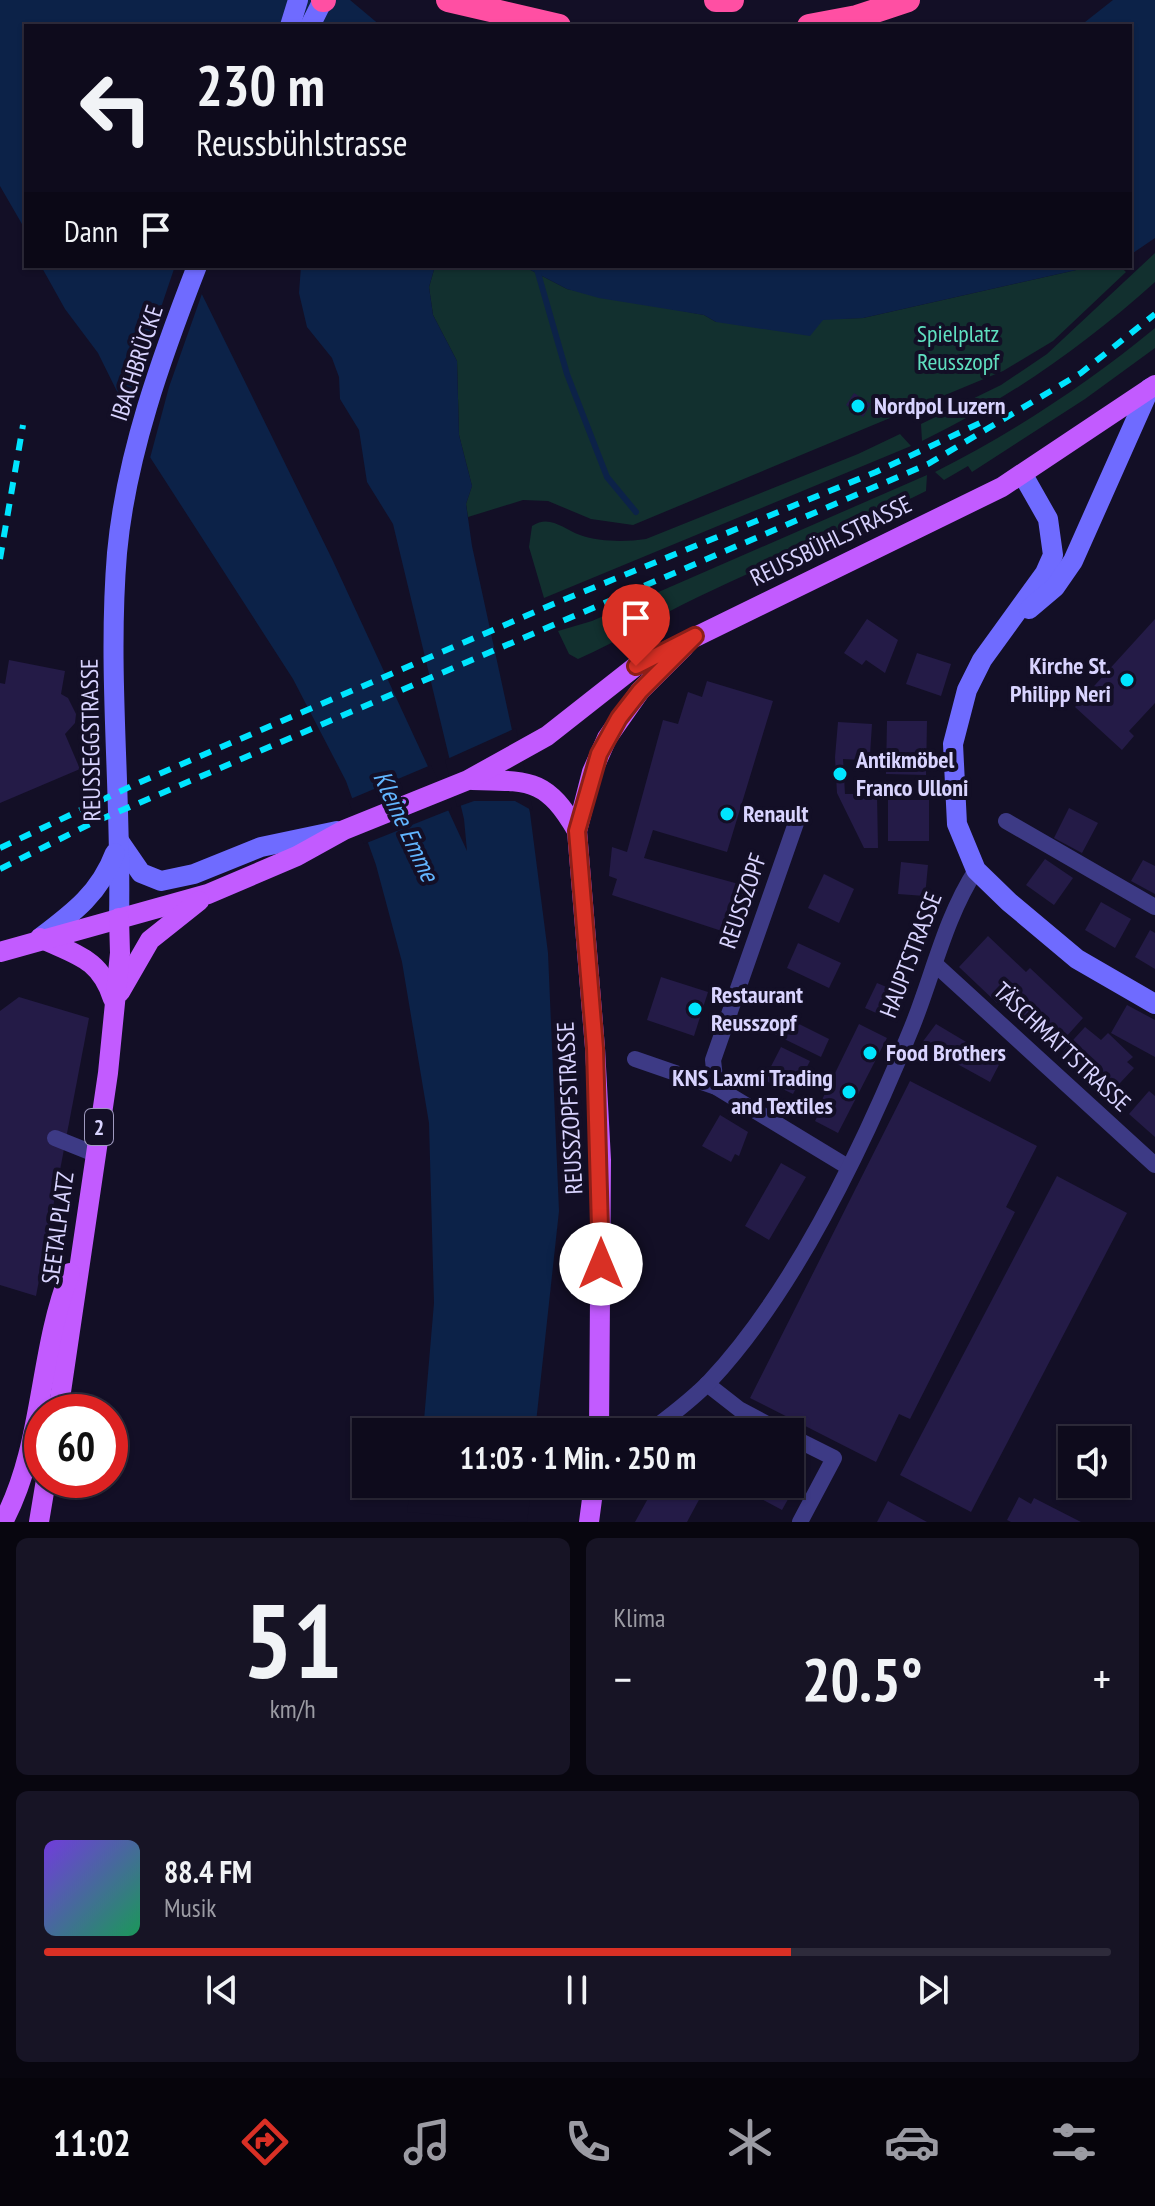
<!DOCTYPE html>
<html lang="de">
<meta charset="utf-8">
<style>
:root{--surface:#0e0b1c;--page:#171425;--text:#f1f3f6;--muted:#9b9ba3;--line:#2e2b3b;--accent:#d93025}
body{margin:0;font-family:"PT Sans Narrow",sans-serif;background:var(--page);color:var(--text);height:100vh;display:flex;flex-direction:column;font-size:30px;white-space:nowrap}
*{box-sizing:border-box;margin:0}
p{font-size:26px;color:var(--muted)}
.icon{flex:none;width:44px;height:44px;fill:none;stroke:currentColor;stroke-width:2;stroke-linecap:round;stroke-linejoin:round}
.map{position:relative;height:1522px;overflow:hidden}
.side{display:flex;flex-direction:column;gap:16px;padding:16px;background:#08060f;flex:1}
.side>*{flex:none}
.hud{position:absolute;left:24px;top:24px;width:1108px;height:244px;border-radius:0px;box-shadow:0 2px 6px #0004,0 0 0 2px var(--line);background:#0e0b1c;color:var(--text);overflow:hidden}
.buttons{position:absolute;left:1058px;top:1426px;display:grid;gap:16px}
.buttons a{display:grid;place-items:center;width:72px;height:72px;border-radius:0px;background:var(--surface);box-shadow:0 2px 6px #0004,0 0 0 2px var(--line);font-size:40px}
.speed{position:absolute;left:24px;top:1394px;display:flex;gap:16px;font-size:40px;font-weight:700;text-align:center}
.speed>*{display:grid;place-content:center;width:104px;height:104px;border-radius:50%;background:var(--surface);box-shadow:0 2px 6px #0004,0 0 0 2px var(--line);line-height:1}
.speed .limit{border:12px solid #d22;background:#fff;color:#111}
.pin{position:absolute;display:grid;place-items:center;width:68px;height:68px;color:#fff;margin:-82px -34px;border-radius:50% 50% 50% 0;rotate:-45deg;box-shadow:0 0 8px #0007}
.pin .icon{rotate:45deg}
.me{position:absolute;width:88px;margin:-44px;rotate:0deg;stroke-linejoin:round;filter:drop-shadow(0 0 6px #0008)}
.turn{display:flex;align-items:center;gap:28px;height:168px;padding:0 40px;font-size:36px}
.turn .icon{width:104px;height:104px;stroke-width:2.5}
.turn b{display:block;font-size:56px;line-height:68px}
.then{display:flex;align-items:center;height:76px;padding:0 40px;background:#0003;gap:16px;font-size:30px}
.big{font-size:60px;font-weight:800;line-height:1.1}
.side .tile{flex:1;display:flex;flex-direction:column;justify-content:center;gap:12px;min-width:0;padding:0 28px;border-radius:12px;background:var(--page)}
.side .dial{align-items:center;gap:0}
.dial b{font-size:104px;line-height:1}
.song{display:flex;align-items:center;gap:24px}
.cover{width:96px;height:96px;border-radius:12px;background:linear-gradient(135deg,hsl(260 70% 55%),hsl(150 70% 35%))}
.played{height:8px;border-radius:4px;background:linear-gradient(90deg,var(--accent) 70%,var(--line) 70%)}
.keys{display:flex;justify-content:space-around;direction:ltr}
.heat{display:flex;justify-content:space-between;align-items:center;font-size:44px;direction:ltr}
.side .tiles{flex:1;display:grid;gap:16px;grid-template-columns:1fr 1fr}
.tile:last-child{grid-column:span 2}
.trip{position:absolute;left:352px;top:1418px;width:452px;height:80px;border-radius:0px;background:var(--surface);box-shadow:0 2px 6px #0004,0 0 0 2px var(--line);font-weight:800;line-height:80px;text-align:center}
.menu{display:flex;height:128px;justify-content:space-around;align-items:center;background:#06040b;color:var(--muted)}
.menu .icon{width:56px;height:56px}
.menu .selected{color:var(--accent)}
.menu b{font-size:36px;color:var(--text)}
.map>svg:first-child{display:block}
.green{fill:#12302f}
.water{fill:#0c2248}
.pier{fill:#130f26}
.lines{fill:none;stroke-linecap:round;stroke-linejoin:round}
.stream{stroke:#0c2248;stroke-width:6}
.building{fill:#241b47}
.street{stroke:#3d3a85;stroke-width:16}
.secondary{stroke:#6f6bff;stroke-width:20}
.primary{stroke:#c25bff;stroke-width:20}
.highway{stroke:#ff4fa3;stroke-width:24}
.rail{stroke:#00e5ff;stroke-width:6;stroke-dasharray:12 10;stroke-linecap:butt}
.route-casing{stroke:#8d1f18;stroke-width:20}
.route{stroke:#d93025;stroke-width:14}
.poi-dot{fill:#00e5ff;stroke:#130f26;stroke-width:3}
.labels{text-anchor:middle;stroke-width:8;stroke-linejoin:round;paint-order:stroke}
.shield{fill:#130f26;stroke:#9e99be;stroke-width:2}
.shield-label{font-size:22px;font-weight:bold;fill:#d9d4ff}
.park-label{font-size:24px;fill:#5fe0c0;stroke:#130f26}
.street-label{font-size:24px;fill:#d9d4ff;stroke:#130f26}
.poi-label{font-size:24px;font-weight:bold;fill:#d9d4ff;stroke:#130f26;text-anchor:start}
.water-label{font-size:26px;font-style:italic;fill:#62b6ff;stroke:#130f26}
</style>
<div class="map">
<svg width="1155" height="1522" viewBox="0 0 1155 1522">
<rect width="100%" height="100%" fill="#130f26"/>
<g class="green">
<path d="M1155 253V282C1085 345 1007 400 922 441L921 424 1001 385 1047 354Z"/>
<polygon points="435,266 523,266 567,289 704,315 716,322 863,318 1094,266 1120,266 1126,272 1053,341 1003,371 633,525 591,519 548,501 523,500 468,517 466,504 472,486 459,435 457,361 433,315 429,287"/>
<path d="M1155 328V348L1085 399 972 472 968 466 944 480 935 472C1014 432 1087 384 1155 328Z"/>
<path d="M900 434 911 446 544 598 529 547 532 526C550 514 563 529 580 535 599 542 626 542 646 539L858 454Z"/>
<path d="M927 475 926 491C851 529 774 561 698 597 657 616 619 641 578 659L569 654 558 631 592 621Z"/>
</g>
<g class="water">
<polygon points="0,0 350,0 381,26 26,26 26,231 0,186"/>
<polygon points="1113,0 1155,0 1155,238 1130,255 1130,26 1080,26"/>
<polygon points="41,266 188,266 333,561 467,851 464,819 393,524 367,482 359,430 340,399 339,377 332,358 307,327 299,293 301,266 435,266 429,287 433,315 457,361 459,435 472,486 466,504 472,546 530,813 548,953 559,1211 535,1432 423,1432 434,1303 429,1123 402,962 376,865 346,781 293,679 148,454 98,353 65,309"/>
<polygon points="523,266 1094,266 863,318 823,320 810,336 716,322 704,315 599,298 567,289"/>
</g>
<g class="pier">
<polygon points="175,266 193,266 204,288 169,387 149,462 124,417"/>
<polygon points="516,728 533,811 515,801 474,801 457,807 445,760"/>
<polygon points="431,765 452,809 364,844 348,800"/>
<polygon points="411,1484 532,1484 527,1522 407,1512"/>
</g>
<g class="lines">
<polyline class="stream" points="536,266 567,374 607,477 636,512"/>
</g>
<g class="building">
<polygon points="854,393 871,404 863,417 846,405"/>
<polygon points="867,619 898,640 885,673 866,660 862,665 844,653"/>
<polygon points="1155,619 1155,703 1129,731 1134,736 1122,750 1075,707"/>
<polygon points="917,653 951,664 941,696 906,684"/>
<polygon points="9,660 65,671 61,694 68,698 76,714 75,723 65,734 80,769 0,803 0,683 5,684"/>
<polygon points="707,681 773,701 727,852 653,830 644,858 746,886 740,904 736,903 731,934 612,895 617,879 609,876 612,847 627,852 663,720 678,724 688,692 702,697"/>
<polygon points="887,721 927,721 926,775 886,774"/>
<polygon points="838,722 872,724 870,755 862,754 862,760 843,759 845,794 877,794 878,848 864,848 837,793 835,757"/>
<rect x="888" y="800" width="41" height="41"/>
<polygon points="1069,808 1098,823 1082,853 1054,838"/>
<polygon points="1045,859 1073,878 1054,905 1026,885"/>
<polygon points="1143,860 1155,866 1155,894 1131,881"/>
<polygon points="901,862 928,865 925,896 898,894"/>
<polygon points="824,874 854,889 839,923 808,908"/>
<polygon points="1101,902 1131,919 1115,948 1085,930"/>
<polygon points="1150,930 1155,933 1155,969 1135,957"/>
<polygon points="988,936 1026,972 1030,968 1083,1018 1057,1047 1003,996 997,1003 959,967"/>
<polygon points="798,943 841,963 829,988 787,968"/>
<polygon points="661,977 708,992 694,1036 647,1020"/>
<polygon points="877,983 903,994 892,1020 865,1008"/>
<polygon points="19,997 89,1018 36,1296 0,1285 0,1011"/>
<polygon points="1127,1005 1155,1020 1155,1057 1111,1033"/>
<polygon points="783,1016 829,1039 821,1057 774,1034"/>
<polygon points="859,1024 887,1038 838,1133 815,1121 822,1108 819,1106"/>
<polygon points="936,1024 993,1058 995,1055 1002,1059 990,1082 921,1044"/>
<polygon points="1085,1027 1101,1040 1108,1033 1133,1057 1127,1062 1134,1068 1106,1098 1062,1059 1063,1051"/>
<polygon points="781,1047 810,1061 793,1094 764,1080"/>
<polygon points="910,1081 1037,1146 1006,1207 1015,1212 910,1419 899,1414 876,1462 750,1398"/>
<polygon points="1149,1091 1155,1096 1155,1137 1129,1114"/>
<polygon points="720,1115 748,1132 739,1156 735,1154 731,1162 702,1146"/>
<polygon points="781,1163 806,1177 769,1240 745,1226"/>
<polygon points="1057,1176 1127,1213 971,1512 900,1475"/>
<polygon points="790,1467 802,1474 782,1510 734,1484 790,1484"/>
<polygon points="656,1484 679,1484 701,1496 687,1522 635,1522"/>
<polygon points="1019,1497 1031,1504 1034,1498 1081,1522 1011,1522 1007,1520"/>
<polygon points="888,1501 927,1522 877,1522"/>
</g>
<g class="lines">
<g class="street">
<polyline points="1006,821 1155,907"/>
<polyline points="936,965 1155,1165"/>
<polyline points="635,1059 716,1087 848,1167"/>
<polyline points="716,1087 713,1060 796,823"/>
<polyline points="55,1138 95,1154"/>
<polyline points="707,1384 739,1409 782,1432"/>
<path d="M649 1432C670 1416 692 1400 710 1381 795 1290 865 1143 912 1027 933 975 945 918 976 870"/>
<polyline points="790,1436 834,1458 800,1522"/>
</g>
<g class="secondary">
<polyline points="290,26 298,0"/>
<polyline points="310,26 323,0"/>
<polyline points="1023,475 1048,519 1053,555 1045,573 982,660 967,690 953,744 957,824 976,870 1009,902 1077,959 1155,1004"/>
<polyline points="1029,609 1055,587 1073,561 1150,388"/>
<polyline points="119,841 141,873 161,881 194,874 261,847 337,831"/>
<path d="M119 918C122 797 107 674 117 553 126 455 162 356 197 266"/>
<path d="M40 938C73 913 100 893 115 853"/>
</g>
<g class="primary">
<path d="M472 780C530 781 546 778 577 831"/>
<path d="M40 938C76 955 100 958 113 999"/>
<polyline points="0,952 208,894 297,856 344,830 468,780 547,736 636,666 1002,487 1155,385"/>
<polyline points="120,992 150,940 199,901"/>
<polyline points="58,1412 108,1073 120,953 119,918"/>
<polyline points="599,1432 601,1160 595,1048 577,831 592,772 607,738 640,691 684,647"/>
<path d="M3 1522C44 1446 38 1353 70 1273"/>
<polyline points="39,1522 46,1480"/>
<polyline points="589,1522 594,1484"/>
</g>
<g class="highway">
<polyline points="323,0 324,0"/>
<polyline points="448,0 559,26"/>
<polyline points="716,0 732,0"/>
<polyline points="809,26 857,17 908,0"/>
</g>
<g class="rail">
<polyline points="0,559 23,425"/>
<polyline points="0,848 138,783 551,605 876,472 982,422"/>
<polyline points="0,869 90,824 928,464 1081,373 1155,314"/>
</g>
</g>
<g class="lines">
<defs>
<polyline id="route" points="601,1264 595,1048 577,831 599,754 619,718 640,691 695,636 636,666"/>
</defs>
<use href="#route" class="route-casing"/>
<use href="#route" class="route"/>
</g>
<g class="poi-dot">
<circle cx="858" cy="406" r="8"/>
<circle cx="1127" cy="680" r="8"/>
<circle cx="840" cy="774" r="8"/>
<circle cx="727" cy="814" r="8"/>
<circle cx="695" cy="1009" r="8"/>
<circle cx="870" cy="1053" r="8"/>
<circle cx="849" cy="1092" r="8"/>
</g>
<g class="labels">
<rect class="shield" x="85" y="1109" width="28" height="36" rx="6"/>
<g class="shield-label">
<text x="99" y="1135">2</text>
</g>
<g class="park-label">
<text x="958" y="342">Spielplatz<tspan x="958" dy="28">Reusszopf</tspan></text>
</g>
<g class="street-label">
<text transform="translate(137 363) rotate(-72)" y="8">IBACHBRÜCKE</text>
<text transform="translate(831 541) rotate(-26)" y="8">REUSSBÜHLSTRASSE</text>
<text transform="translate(91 740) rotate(-91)" y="8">REUSSEGGSTRASSE</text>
<text transform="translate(743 901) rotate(-71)" y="8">REUSSZOPF</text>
<text transform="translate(911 955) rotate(-69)" y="8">HAUPTSTRASSE</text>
<text transform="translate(1062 1047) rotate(43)" y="8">TÄSCHMATTSTRASSE</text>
<text transform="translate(570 1108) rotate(-93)" y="8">REUSSZOPFSTRASSE</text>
<text transform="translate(58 1228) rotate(-82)" y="8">SEETALPLATZ</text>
</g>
<g class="poi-label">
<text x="874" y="414">Nordpol Luzern</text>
<text x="1111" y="674" text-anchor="end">Kirche St.<tspan x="1111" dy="28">Philipp Neri</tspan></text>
<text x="856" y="768">Antikmöbel<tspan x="856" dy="28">Franco Ulloni</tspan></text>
<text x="743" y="822">Renault</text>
<text x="711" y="1003">Restaurant<tspan x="711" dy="28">Reusszopf</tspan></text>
<text x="886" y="1061">Food Brothers</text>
<text x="833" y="1086" text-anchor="end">KNS Laxmi Trading<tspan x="833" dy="28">and Textiles</tspan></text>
</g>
<g class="water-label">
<text transform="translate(406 826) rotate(65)" y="9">Kleine Emme</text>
</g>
</g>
</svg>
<div class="buttons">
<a><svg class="icon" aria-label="sound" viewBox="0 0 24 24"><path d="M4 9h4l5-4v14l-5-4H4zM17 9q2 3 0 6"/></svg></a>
</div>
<div class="speed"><div class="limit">60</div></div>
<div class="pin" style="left:636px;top:666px;background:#d93025"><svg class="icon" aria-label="arrive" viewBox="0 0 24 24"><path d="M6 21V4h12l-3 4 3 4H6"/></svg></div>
<svg class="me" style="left:601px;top:1264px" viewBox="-20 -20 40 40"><circle r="19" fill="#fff"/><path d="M0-13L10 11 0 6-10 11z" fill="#d93025"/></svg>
<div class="trip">11:03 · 1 Min. · 250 m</div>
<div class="hud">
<div class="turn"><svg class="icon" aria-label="left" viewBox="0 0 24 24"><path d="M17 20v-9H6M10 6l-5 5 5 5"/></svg><div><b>230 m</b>Reussbühlstrasse</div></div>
<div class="then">Dann<svg class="icon" aria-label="arrive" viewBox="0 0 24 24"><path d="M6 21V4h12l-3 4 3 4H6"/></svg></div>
</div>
</div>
<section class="side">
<div class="tiles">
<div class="tile dial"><b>51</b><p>km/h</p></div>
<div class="tile"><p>Klima</p>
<div class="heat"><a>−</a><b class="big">20.5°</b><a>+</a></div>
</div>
<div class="tile">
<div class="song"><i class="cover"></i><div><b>88.4 FM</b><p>Musik</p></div></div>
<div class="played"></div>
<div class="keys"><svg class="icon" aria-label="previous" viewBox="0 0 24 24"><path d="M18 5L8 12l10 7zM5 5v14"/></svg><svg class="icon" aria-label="pause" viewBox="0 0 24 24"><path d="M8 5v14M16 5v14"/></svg><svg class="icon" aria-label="next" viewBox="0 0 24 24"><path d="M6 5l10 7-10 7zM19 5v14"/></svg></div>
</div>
</div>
</section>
<nav class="menu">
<b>11:02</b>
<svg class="icon selected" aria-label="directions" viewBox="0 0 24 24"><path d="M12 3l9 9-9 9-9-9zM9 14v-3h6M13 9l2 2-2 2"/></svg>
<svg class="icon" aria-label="music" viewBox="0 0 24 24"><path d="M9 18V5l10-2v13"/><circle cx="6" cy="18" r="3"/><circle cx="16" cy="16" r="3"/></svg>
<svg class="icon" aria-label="phone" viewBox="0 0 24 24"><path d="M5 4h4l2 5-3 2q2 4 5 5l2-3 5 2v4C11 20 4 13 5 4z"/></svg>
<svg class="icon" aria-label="climate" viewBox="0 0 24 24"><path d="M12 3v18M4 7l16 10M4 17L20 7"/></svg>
<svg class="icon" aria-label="car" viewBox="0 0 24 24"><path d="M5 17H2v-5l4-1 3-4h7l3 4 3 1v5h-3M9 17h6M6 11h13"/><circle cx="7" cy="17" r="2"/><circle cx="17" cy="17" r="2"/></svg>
<svg class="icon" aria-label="filters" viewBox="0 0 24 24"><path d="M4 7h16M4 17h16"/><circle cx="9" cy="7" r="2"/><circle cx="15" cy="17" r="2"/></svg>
</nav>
